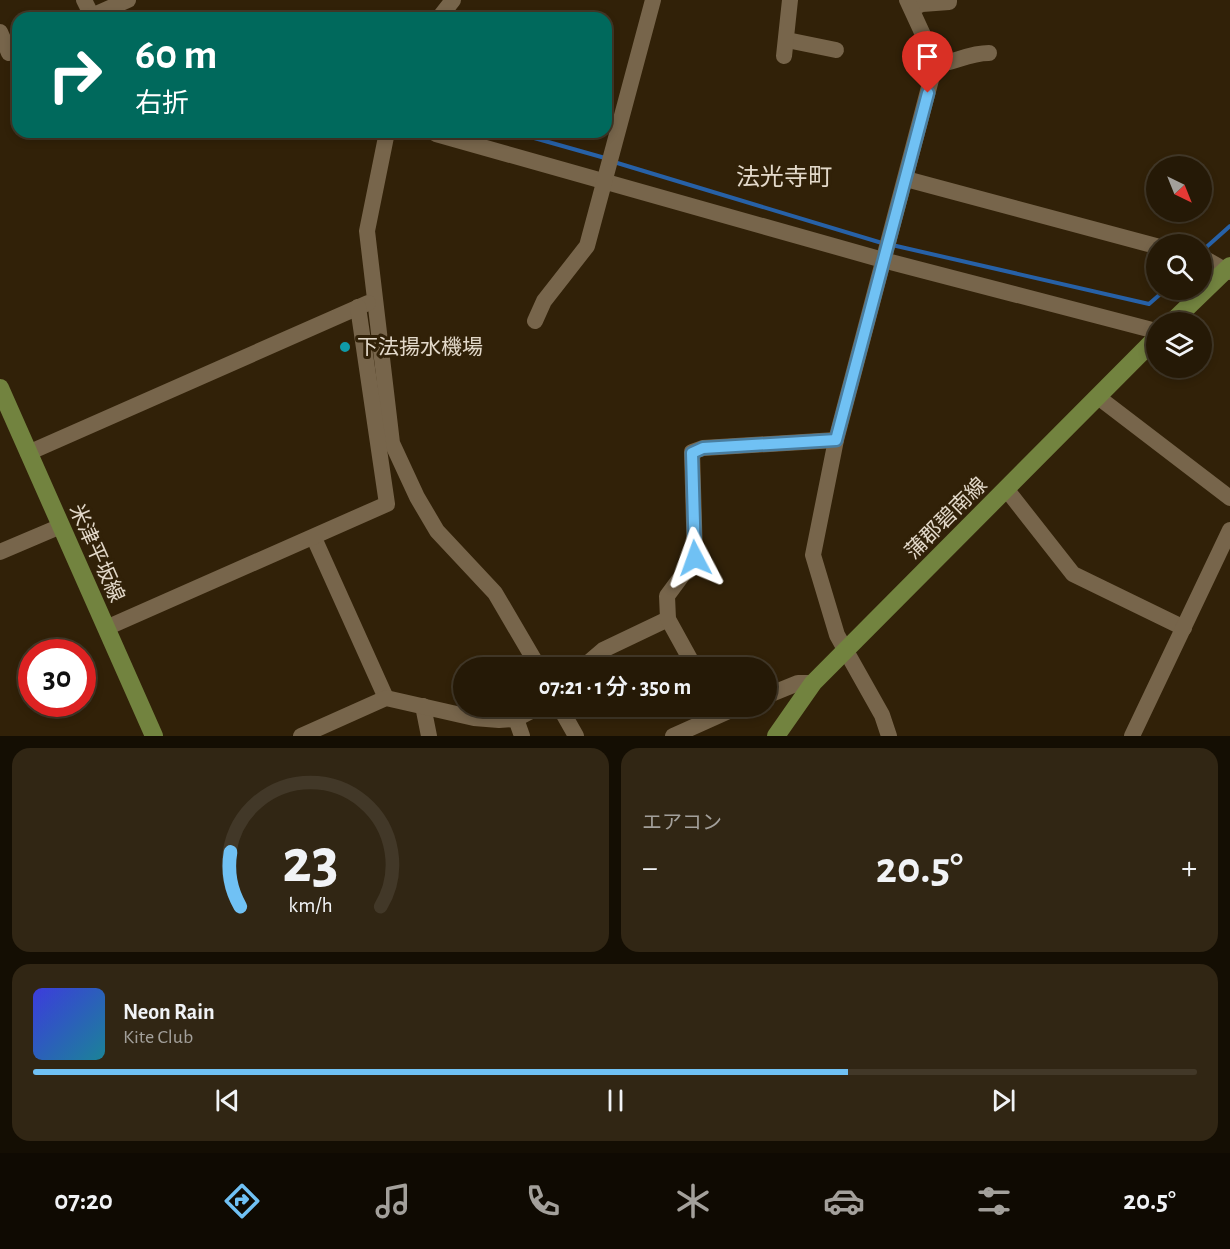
<!DOCTYPE html>
<html lang="ja">
<meta charset="utf-8">
<style>
:root{--surface:#251906;--page:#312614;--text:#f1f3f6;--muted:#a3a09b;--line:#423828;--accent:#70c1f4}
body{margin:0;font-family:"Alegreya Sans","Noto Sans JP",sans-serif;background:var(--page);color:var(--text);height:100vh;display:flex;flex-direction:column;font-size:22px;white-space:nowrap}
*{box-sizing:border-box;margin:0}
p{font-size:20px;color:var(--muted)}
.icon{flex:none;width:33px;height:33px;fill:none;stroke:currentColor;stroke-width:2;stroke-linecap:round;stroke-linejoin:round}
.map{position:relative;height:736px;overflow:hidden}
.panel{display:flex;flex-direction:column;gap:12px;padding:12px;background:#140e03;flex:1}
.panel>*{flex:none}
.hud{position:absolute;left:12px;top:12px;width:600px;height:126px;border-radius:18px;box-shadow:0 3px 9px #0003,0 0 0 2px var(--line);background:#00695c;color:#fff;overflow:hidden}
.needle{width:39px;rotate:137deg}
.fabs{position:absolute;left:1146px;top:156px;display:grid;gap:12px}
.fabs a{display:grid;place-items:center;width:66px;height:66px;border-radius:50%;background:var(--surface);box-shadow:0 3px 9px #0003,0 0 0 2px var(--line);font-size:30px}
.speed{position:absolute;left:18px;top:639px;display:flex;gap:12px;font-size:30px;font-weight:700;text-align:center}
.speed>*{display:grid;place-content:center;width:78px;height:78px;border-radius:50%;background:var(--surface);box-shadow:0 3px 9px #0003,0 0 0 2px var(--line);line-height:1}
.speed .limit{border:9px solid #d22;background:#fff;color:#111}
.pin{position:absolute;display:grid;place-items:center;width:51px;height:51px;color:#fff;margin:-62px -26px;border-radius:50% 50% 50% 0;rotate:-45deg;box-shadow:0 0 6px #0007}
.pin .icon{rotate:45deg}
.me{position:absolute;width:66px;margin:-33px;rotate:356deg;stroke-linejoin:round;filter:drop-shadow(0 0 4px #0008)}
.turn{display:flex;align-items:center;gap:21px;height:126px;padding:0 24px;font-size:27px}
.turn .icon{width:78px;height:78px;stroke-width:2.5}
.turn b{display:block;font-size:42px;line-height:51px}
.big{font-size:45px;font-weight:600;line-height:1.1}
.panel .tile{flex:1;display:flex;flex-direction:column;justify-content:center;gap:9px;min-width:0;padding:0 21px;border-radius:18px;background:var(--page)}
.panel .dial{align-items:center;gap:0}
.dial svg{height:156px;overflow:visible;fill:none;stroke:var(--line);stroke-width:7;stroke-linecap:round;text-anchor:middle}
.dial text{fill:var(--text);stroke:none}
.song{display:flex;align-items:center;gap:18px}
.cover{width:72px;height:72px;border-radius:9px;background:linear-gradient(135deg,hsl(240 70% 55%),hsl(190 70% 35%))}
.played{height:6px;border-radius:3px;background:linear-gradient(90deg,var(--accent) 70%,var(--line) 70%)}
.keys{display:flex;justify-content:space-around;direction:ltr}
.heat{display:flex;justify-content:space-between;align-items:center;font-size:33px;direction:ltr}
.panel .tiles{flex:1;display:grid;gap:12px;grid-template-columns:1fr 1fr}
.tile:last-child{grid-column:span 2}
.trip{position:absolute;left:453px;top:657px;width:324px;height:60px;border-radius:30px;background:var(--surface);box-shadow:0 3px 9px #0003,0 0 0 2px var(--line);font-weight:600;line-height:60px;text-align:center}
.menu{display:flex;height:96px;justify-content:space-around;align-items:center;background:#0f0a02;color:var(--muted)}
.menu .icon{width:42px;height:42px}
.menu .on{color:var(--accent)}
.menu b{font-size:27px;color:var(--text)}
.map>svg:first-child{display:block}
.lines{fill:none;stroke-linecap:round;stroke-linejoin:round}
.stream{stroke:#2761a7;stroke-width:4}
.minor{stroke:#77654b;stroke-width:16}
.major{stroke:#72833f;stroke-width:18}
.route-casing{stroke:#497d9f;stroke-width:15}
.route{stroke:#70c1f4;stroke-width:10}
.culture-dot{fill:#0f9aa8;stroke:#312108;stroke-width:2}
.labels{text-anchor:middle;stroke-width:6;stroke-linejoin:round;paint-order:stroke}
.poi-label{font-size:21px;fill:#e3d9ca;stroke:#312108;text-anchor:start}
.street-label{font-size:21px;fill:#e3d9ca;stroke:#312108}
.quarter-label{font-size:24px;fill:#e3d9ca;stroke:#312108}
</style>
<div class="map">
<svg width="1230" height="736" viewBox="0 0 1230 736">
<rect width="100%" height="100%" fill="#312108"/>
<g class="lines">
<g class="stream">
<polyline points="513,132 605,158"/>
<polyline points="614,162 882,243"/>
<polyline points="892,245 1149,304 1165,290"/>
<polyline points="1202,251 1230,226"/>
</g>
<g class="minor">
<polyline points="84,0 92,16"/>
<polyline points="912,8 922,4 949,2 949,0"/>
<polyline points="87,18 128,0"/>
<polyline points="439,18 453,0"/>
<polyline points="0,32 9,53"/>
<polyline points="787,40 836,50"/>
<polyline points="784,56 790,0"/>
<path d="M932 65C953 64 967 53 989 53"/>
<polyline points="387,132 367,231 392,443 417,497 437,531 495,593 539,668"/>
<polyline points="436,134 883,260 1156,331"/>
<polyline points="906,179 1156,246"/>
<path d="M1202 258C1212 261 1223 271 1230 272"/>
<polyline points="535,321 544,301 587,246 653,0"/>
<polyline points="1098,397 1230,498"/>
<polyline points="28,453 368,303"/>
<polyline points="1007,490 1073,574 1184,628"/>
<polyline points="314,538 386,698"/>
<polyline points="0,552 61,526"/>
<polyline points="106,628 387,504 358,307"/>
<polyline points="582,668 603,650 668,619"/>
<polyline points="695,668 668,619 667,596 695,558 692,452 703,448 836,440"/>
<polyline points="766,696 798,683 813,683"/>
<polyline points="423,706 429,736"/>
<polyline points="559,706 576,736"/>
<polyline points="516,719 522,736"/>
<polyline points="301,736 386,698 474,718 499,720 516,719 541,706"/>
<polyline points="673,736 740,706"/>
<polyline points="889,736 882,715 837,635 813,555 836,440 933,72 925,39 907,0"/>
<polyline points="1132,736 1230,530"/>
</g>
<g class="major">
<polyline points="1172,322 1230,266"/>
<polyline points="0,388 154,736"/>
<polyline points="776,736 813,683 1156,338"/>
</g>
</g>
<g class="lines">
<defs>
<polyline id="route" points="695,558 692,453 703,448 836,440 928,93"/>
</defs>
<use href="#route" class="route-casing"/>
<use href="#route" class="route"/>
</g>
<circle class="culture-dot" cx="345" cy="347" r="6"/>
<g class="labels">
<g class="poi-label">
<text x="357" y="354">下法揚水機場</text>
</g>
<g class="street-label">
<text transform="translate(946 518) rotate(-45)" y="7">蒲郡碧南線</text>
<text transform="translate(97 553) rotate(66)" y="7">米津平坂線</text>
</g>
<g class="quarter-label">
<text x="784" y="185">法光寺町</text>
</g>
</g>
</svg>
<div class="fabs">
<a><svg class="needle" viewBox="-14 -14 28 28"><path d="M0-13l5 13h-10z" fill="#e53935"/><path d="M0 13l5-13h-10z" fill="#a3a09b"/></svg></a>
<a><svg class="icon" aria-label="search" viewBox="0 0 24 24"><circle cx="10" cy="10" r="6"/><path d="M15 15l6 6"/></svg></a>
<a><svg class="icon" aria-label="layers" viewBox="0 0 24 24"><path d="M12 4l9 5-9 5-9-5zM3 14l9 5 9-5"/></svg></a>
</div>
<div class="speed"><div class="limit">30</div></div>
<div class="pin" style="left:928px;top:93px;background:#d93025"><svg class="icon" aria-label="arrive" viewBox="0 0 24 24"><path d="M6 21V4h12l-3 4 3 4H6"/></svg></div>
<svg class="me" style="left:695px;top:558px" viewBox="-20 -20 40 40"><path d="M0-17L14 15 0 8-14 15z" fill="#70c1f4" stroke="#fff" stroke-width="4"/></svg>
<div class="trip">07:21 · 1 分 · 350 m</div>
<div class="hud">
<div class="turn"><svg class="icon" aria-label="right" viewBox="0 0 24 24"><path d="M7 20v-9h11M14 6l5 5-5 5"/></svg><div><b>60 m</b>右折</div></div>
</div>
</div>
<section class="panel">
<div class="tiles">
<div class="tile dial"><svg viewBox="0 0 100 80">
<path d="M14 69A42 42 0 1 1 86 69"/>
<path d="M14 69A42 42 0 0 1 9 41" stroke="#70c1f4"/>
<text x="50" y="56" font-size="32" font-weight="700">23</text>
<text x="50" y="72" font-size="11">km/h</text>
</svg></div>
<div class="tile"><p>エアコン</p>
<div class="heat"><a>−</a><b class="big">20.5°</b><a>+</a></div>
</div>
<div class="tile">
<div class="song"><i class="cover"></i><div><b>Neon Rain</b><p>Kite Club</p></div></div>
<div class="played"></div>
<div class="keys"><svg class="icon" aria-label="previous" viewBox="0 0 24 24"><path d="M18 5L8 12l10 7zM5 5v14"/></svg><svg class="icon" aria-label="pause" viewBox="0 0 24 24"><path d="M8 5v14M16 5v14"/></svg><svg class="icon" aria-label="next" viewBox="0 0 24 24"><path d="M6 5l10 7-10 7zM19 5v14"/></svg></div>
</div>
</div>
</section>
<nav class="menu">
<b>07:20</b>
<svg class="icon on" aria-label="directions" viewBox="0 0 24 24"><path d="M12 3l9 9-9 9-9-9zM9 14v-3h6M13 9l2 2-2 2"/></svg>
<svg class="icon" aria-label="music" viewBox="0 0 24 24"><path d="M9 18V5l10-2v13"/><circle cx="6" cy="18" r="3"/><circle cx="16" cy="16" r="3"/></svg>
<svg class="icon" aria-label="phone" viewBox="0 0 24 24"><path d="M5 4h4l2 5-3 2q2 4 5 5l2-3 5 2v4C11 20 4 13 5 4z"/></svg>
<svg class="icon" aria-label="climate" viewBox="0 0 24 24"><path d="M12 3v18M4 7l16 10M4 17L20 7"/></svg>
<svg class="icon" aria-label="car" viewBox="0 0 24 24"><path d="M5 17H2v-5l4-1 3-4h7l3 4 3 1v5h-3M9 17h6M6 11h13"/><circle cx="7" cy="17" r="2"/><circle cx="17" cy="17" r="2"/></svg>
<svg class="icon" aria-label="filters" viewBox="0 0 24 24"><path d="M4 7h16M4 17h16"/><circle cx="9" cy="7" r="2"/><circle cx="15" cy="17" r="2"/></svg>
<b>20.5°</b>
</nav>
